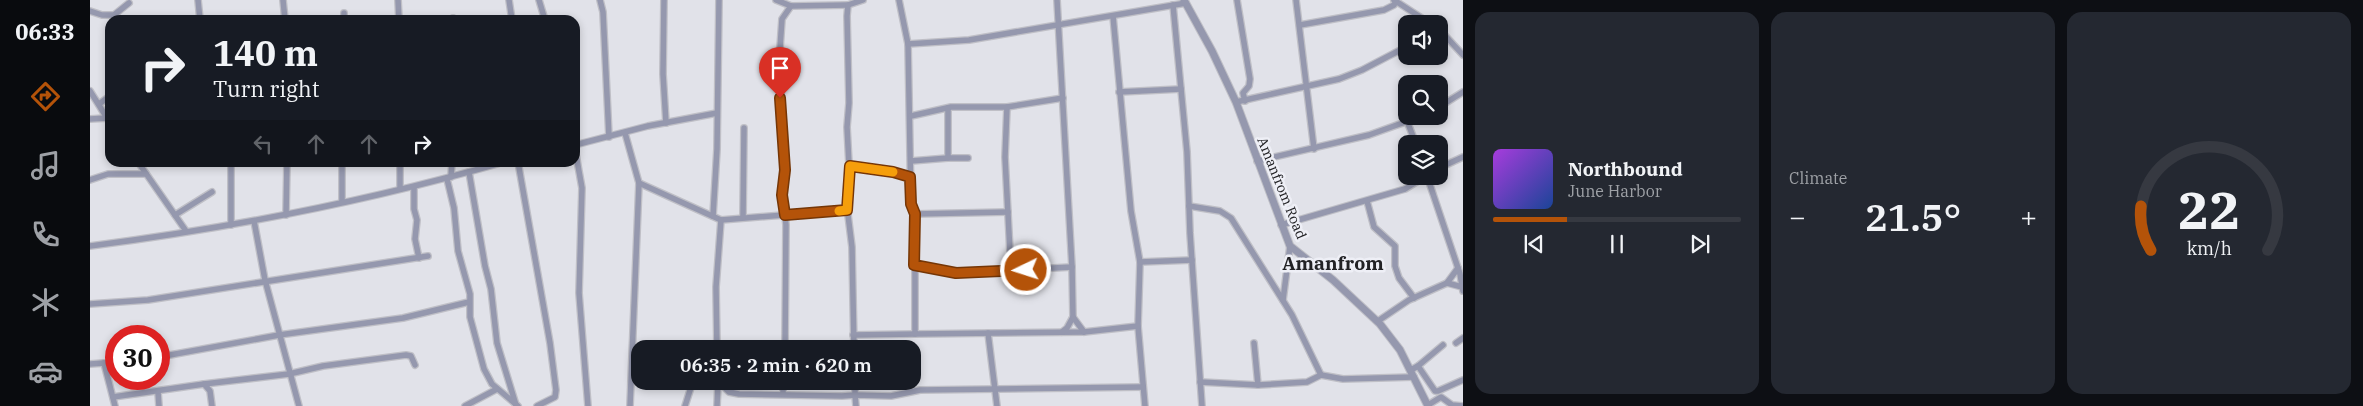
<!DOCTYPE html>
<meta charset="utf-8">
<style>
:root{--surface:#171b24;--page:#242831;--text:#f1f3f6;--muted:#9ea1a6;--line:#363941;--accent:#b45309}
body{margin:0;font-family:"IBM Plex Serif",serif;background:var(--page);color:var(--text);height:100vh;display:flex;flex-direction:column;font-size:19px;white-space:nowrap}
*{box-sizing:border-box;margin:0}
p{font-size:16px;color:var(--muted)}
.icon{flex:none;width:28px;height:28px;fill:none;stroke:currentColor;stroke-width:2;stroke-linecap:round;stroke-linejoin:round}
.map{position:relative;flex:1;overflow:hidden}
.panel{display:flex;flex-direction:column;gap:12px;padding:12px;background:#0d0f14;width:900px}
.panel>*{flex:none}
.top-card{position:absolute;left:15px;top:15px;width:475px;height:152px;border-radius:15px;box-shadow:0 2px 8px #0003;background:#171b24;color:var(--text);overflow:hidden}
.fabs{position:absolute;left:1308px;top:15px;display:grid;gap:10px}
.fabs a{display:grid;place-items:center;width:50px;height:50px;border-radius:10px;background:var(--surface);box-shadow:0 2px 8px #0003;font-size:25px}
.speed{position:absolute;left:15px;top:325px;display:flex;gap:10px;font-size:25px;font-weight:700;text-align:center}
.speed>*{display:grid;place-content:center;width:65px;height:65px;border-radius:50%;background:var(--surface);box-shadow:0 2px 8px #0003;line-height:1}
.speed .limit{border:8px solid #d22;background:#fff;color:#111}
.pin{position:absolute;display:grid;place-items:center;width:42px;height:42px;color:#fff;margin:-51px -21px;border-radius:50% 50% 50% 0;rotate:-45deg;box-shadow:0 0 5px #0007}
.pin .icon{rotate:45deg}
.me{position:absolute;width:55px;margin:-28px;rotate:266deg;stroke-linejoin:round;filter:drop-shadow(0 0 4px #0008)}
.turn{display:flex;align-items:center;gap:18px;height:105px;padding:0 25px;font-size:22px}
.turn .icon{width:65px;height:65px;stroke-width:2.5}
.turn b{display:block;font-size:35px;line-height:42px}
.lanes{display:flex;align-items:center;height:48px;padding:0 25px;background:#0003;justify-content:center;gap:25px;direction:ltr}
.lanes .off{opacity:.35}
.big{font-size:38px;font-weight:600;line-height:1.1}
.panel .tile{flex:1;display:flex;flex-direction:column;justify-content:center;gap:8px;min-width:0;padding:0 18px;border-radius:15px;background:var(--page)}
.panel .dial{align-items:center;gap:0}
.dial svg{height:130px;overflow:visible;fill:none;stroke:var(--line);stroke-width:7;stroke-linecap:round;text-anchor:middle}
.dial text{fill:var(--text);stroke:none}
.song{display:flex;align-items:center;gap:15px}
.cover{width:60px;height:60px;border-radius:8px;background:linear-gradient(135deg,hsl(280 70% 55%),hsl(220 70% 35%))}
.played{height:5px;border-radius:2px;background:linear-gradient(90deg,var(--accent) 30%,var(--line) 30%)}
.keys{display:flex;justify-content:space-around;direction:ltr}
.heat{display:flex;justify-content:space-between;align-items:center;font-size:28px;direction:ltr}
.panel .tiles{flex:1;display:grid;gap:12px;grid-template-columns:repeat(3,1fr)}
.trip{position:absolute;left:541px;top:340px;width:290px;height:50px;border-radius:15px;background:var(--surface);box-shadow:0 2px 8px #0003;font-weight:600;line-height:50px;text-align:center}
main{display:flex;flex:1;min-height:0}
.dock{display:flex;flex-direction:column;width:90px;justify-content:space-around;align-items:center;background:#090b0e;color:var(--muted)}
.dock .icon{width:35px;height:35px}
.dock .active{color:var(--accent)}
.dock b{font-size:22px;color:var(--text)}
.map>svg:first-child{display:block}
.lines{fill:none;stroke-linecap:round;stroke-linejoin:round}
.minor-casing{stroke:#bfbfc6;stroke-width:8}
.tertiary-casing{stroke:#bfbfc6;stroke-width:9}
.minor{stroke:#9598ae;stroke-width:5.5}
.tertiary{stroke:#9598ae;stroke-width:7}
.route-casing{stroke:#753606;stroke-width:12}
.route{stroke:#b45309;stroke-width:9}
.slow{stroke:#f59e0b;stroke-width:9}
.labels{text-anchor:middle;stroke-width:5;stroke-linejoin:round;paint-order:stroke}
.street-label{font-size:14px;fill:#222225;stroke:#eeeff6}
.district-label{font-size:19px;font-weight:bold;fill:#222225;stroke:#eeeff6}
</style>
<main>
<nav class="dock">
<b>06:33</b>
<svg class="icon active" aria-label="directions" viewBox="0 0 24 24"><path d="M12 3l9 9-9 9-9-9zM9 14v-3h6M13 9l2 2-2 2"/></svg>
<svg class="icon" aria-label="music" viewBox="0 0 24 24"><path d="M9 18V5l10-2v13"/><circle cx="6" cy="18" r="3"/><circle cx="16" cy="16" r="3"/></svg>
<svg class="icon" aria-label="phone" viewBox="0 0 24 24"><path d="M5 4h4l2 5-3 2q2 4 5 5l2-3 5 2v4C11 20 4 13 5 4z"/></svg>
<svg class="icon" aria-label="climate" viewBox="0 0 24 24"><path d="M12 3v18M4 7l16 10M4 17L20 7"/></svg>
<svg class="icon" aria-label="car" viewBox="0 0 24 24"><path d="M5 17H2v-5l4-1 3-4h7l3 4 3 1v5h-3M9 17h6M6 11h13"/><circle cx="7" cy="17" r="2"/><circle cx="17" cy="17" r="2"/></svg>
</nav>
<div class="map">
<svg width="1373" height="406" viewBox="0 0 1373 406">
<rect width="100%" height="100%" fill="#e1e2e9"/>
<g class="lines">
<defs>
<g id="minor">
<polyline points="108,0 110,20"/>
<polyline points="193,0 195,20"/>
<polyline points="308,0 309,20"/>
<polyline points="419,0 422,20"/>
<polyline points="449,0 455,20"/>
<polyline points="510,0 513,12 519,137"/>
<polyline points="574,0 573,74 576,123"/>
<polyline points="686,0 701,6 758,5"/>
<polyline points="809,0 818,44 821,204 825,214 918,212"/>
<polyline points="967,0 982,267 983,317 977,328 972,332"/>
<polyline points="1147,0 1160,79 1159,86 1153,93 1155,101"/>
<polyline points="1206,0 1224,149"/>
<polyline points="1304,0 1341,24"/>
<polyline points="1083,5 1097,152 1100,233 1112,406"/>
<polyline points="0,11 12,15 24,15 39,3"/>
<polyline points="1023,16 1041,211 1050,262 1048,326 1055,406"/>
<polyline points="363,18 363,20"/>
<polyline points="254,20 254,13"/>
<polyline points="1210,25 1294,10 1304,5 1306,1"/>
<polyline points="1349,29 1373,55"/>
<polyline points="818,44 879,40 1096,3"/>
<polyline points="0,91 17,118"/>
<polyline points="1029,92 1091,89"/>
<polyline points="1146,102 1249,79 1272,70 1316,47"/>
<polyline points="9,104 20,96"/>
<polyline points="917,107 915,157 921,271"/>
<polyline points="1349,107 1373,92"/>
<polyline points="821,116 861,107 917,107 973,98"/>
<polyline points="0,119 17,118 20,122"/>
<polyline points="1317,121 1326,144"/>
<polyline points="535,133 549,183 631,220 757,210"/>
<polyline points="485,145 558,126 627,113"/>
<polyline points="485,149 492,188 489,293 498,406"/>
<polyline points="858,158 858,108"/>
<polyline points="821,161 858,158 878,158"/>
<polyline points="1167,161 1279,135 1332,116"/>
<polyline points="48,162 96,231"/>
<polyline points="310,162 310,189"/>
<polyline points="428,162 460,343 466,390 465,397 447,406"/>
<polyline points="760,166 803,172 820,177"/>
<polyline points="1349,168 1373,157"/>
<polyline points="379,172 395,266 401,289 407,343 426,405"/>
<polyline points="1337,176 1370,274 1373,291"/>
<polyline points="361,177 362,162"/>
<polyline points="357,179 364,208 368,251 380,294 380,317 394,369 402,384 428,406"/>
<polyline points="0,180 18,174 56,174"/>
<polyline points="324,187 324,209 327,220 325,239 329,258"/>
<polyline points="1277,201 1284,227 1305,246 1305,266 1309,278 1324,298"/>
<polyline points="252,202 252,162"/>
<polyline points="1099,206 1130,211 1141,218 1202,315 1231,375"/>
<polyline points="825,214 825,334 994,332 1048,326"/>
<polyline points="85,215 122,192"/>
<polyline points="196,215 197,162"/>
<polyline points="623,216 627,149 629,0"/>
<polyline points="653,217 654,128"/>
<polyline points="164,221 175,280 209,406"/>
<polyline points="141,225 141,162"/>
<polyline points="1191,225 1315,189 1336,176"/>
<path d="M0 246C140 228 279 201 414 162"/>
<polyline points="1050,262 1102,260"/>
<polyline points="824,265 866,273 982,267"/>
<polyline points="1357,283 1368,268"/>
<polyline points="1193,300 1200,246"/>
<polyline points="0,304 58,300 338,256"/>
<polyline points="983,317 994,332"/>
<polyline points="1288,321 1319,300 1357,283 1372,287"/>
<polyline points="898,333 907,406"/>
<polyline points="763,335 825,334"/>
<polyline points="1164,343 1168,385"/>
<polyline points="1366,343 1373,338"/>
<polyline points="627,349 626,287 631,220"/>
<polyline points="695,349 696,225 693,195 695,170 690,109 692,81 690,48 692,19 701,6"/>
<polyline points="764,349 762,247 756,199 760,183 757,127 759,103 757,16 758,5 773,0"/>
<polyline points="69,357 189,335 313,318 379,302"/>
<polyline points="14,363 26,362"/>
<polyline points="0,364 14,363 25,406"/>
<polyline points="1328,366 1353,345"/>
<polyline points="1321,370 1328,366 1345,391 1348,391 1373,380"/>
<polyline points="628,381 639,392 649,394 752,396 765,395 765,381"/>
<polyline points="1110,382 1168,385 1217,382 1231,375 1253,379 1324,377"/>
<polyline points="114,384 199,374 233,366 316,355 321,356 325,365"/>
<polyline points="68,392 69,406"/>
<polyline points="693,394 693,381"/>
<polyline points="23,397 114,384 120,391 122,406"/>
<polyline points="1338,405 1351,397 1362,405 1373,406"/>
<polyline points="375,406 407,389"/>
<polyline points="540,406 549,183"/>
<polyline points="595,406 603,381"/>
<polyline points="627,406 628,383"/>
<polyline points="766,406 765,395 801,396 830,390 1053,387"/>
</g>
<polyline id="tertiary" points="1094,0 1122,51 1146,102 1200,246 1243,280 1290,324 1310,350 1338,406"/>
</defs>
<use href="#minor" class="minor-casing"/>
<use href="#tertiary" class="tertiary-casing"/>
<use href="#minor" class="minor"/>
<use href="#tertiary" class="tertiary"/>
</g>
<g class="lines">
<defs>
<polyline id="route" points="690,98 695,170 692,195 695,215 757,210 760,166 803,172 820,177 821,204 825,214 824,265 866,273 936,270"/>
</defs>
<use href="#route" class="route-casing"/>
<use href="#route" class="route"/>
<polyline class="slow" points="749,211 757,210 760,166 803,172"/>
</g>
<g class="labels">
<g class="street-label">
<text transform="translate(1192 188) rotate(68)" y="5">Amanfrom Road</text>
</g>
<g class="district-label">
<text x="1243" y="270">Amanfrom</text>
</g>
</g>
</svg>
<div class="fabs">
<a><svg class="icon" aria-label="sound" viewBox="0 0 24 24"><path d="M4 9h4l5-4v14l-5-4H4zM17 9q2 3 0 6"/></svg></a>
<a><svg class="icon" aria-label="search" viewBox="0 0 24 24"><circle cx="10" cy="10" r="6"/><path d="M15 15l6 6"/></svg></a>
<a><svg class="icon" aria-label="layers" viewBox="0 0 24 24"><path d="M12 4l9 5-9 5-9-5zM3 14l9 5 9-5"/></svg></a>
</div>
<div class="speed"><div class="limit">30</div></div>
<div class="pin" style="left:690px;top:98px;background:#d93025"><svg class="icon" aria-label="arrive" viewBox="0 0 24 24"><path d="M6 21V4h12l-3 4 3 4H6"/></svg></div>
<svg class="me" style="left:936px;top:270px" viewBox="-20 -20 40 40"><circle r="17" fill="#b45309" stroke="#fff" stroke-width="3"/><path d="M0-11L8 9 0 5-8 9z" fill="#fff"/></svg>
<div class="trip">06:35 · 2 min · 620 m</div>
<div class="top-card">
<div class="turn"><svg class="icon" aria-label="right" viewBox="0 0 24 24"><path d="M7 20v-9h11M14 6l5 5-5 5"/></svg><div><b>140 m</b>Turn right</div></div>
<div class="lanes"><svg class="icon off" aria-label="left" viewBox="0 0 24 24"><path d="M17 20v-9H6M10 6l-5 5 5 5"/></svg><svg class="icon off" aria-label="ahead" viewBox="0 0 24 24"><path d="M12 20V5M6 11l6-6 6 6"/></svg><svg class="icon off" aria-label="ahead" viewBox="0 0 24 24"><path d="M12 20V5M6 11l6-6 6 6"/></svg><svg class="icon" aria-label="right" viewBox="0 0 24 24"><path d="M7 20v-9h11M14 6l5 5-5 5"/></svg></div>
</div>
</div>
<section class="panel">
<div class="tiles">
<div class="tile">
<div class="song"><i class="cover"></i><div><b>Northbound</b><p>June Harbor</p></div></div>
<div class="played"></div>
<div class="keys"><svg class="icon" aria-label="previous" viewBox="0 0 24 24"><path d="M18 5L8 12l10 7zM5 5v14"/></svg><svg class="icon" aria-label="pause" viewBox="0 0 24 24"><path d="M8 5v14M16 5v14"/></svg><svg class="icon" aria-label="next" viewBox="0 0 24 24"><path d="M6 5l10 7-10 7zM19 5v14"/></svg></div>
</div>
<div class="tile"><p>Climate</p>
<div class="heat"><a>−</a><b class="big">21.5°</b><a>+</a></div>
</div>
<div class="tile dial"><svg viewBox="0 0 100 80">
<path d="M14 69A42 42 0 1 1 86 69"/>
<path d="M14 69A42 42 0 0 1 8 42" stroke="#b45309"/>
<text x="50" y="56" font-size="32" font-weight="700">22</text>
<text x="50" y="72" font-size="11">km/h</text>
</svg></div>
</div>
</section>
</main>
